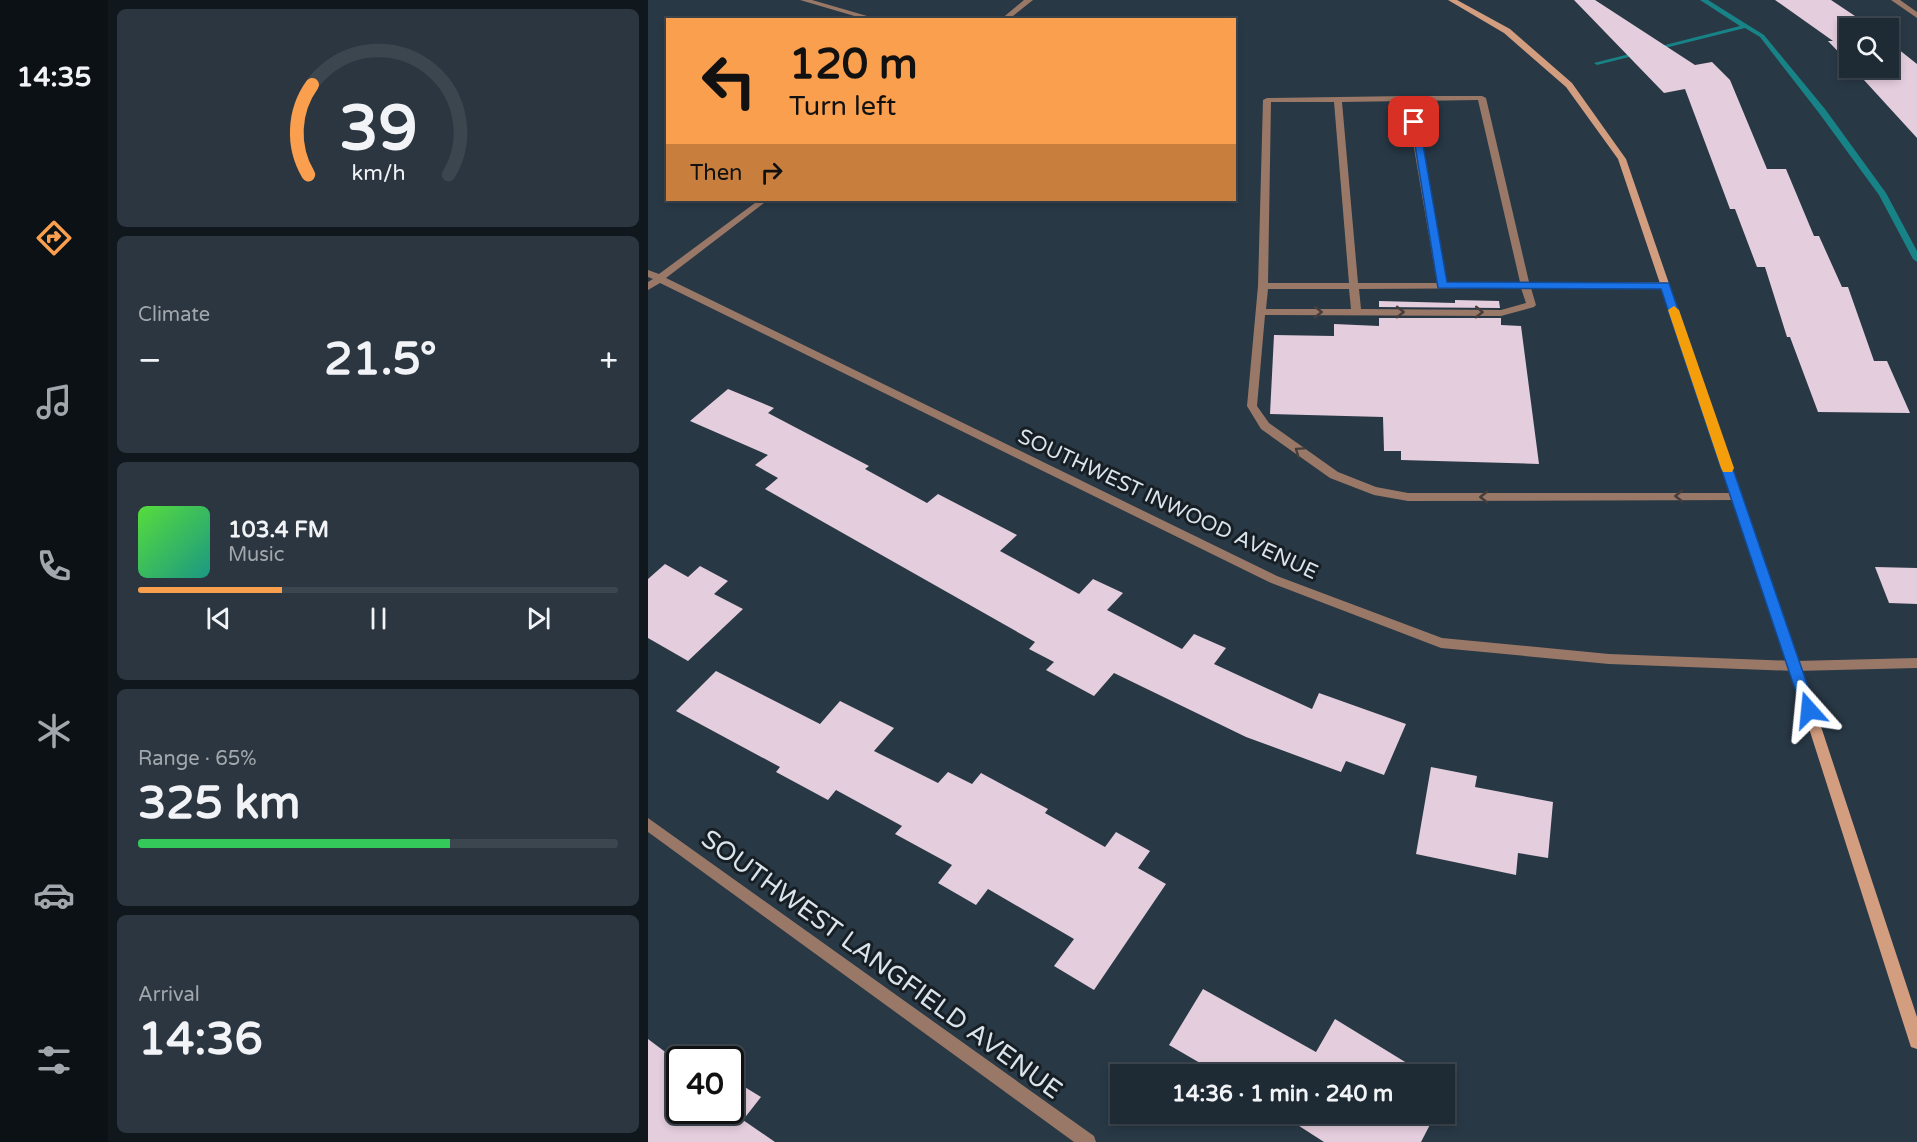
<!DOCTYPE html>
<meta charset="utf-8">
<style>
:root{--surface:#1e2a34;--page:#2b3640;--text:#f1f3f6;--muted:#a1a7ac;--line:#3c464f;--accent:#fa9f4e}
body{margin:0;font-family:"Varela Round",sans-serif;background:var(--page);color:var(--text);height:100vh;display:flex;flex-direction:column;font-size:22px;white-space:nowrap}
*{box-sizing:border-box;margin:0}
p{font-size:20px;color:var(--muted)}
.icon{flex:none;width:33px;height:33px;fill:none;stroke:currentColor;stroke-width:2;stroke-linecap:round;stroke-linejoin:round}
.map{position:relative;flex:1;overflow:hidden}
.drawer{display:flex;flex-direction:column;gap:9px;padding:9px;background:#10171d;width:540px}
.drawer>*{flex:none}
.guide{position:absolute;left:18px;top:18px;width:570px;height:183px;border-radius:0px;box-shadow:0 3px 9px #0003,0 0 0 2px var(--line);background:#fa9f4e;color:#111;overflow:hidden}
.controls{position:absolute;left:1191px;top:18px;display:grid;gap:12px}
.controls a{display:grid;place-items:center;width:60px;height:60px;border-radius:0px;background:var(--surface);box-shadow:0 3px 9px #0003,0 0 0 2px var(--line);font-size:30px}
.speed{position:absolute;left:18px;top:1046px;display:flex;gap:12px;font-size:30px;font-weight:700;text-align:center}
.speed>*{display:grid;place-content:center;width:78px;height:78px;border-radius:50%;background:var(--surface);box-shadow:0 3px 9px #0003,0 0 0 2px var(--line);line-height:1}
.speed .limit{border:3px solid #111;border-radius:9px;background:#fff;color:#111}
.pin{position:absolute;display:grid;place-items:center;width:51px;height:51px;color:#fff;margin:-26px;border-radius:12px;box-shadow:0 3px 9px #0006}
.me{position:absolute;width:66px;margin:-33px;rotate:342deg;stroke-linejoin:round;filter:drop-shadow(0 0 4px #0008)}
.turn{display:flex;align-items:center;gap:21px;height:126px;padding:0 24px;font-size:27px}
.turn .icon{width:78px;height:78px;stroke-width:2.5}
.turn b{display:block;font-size:42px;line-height:51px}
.then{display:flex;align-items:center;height:57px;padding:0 24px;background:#0003;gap:12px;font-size:22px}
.big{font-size:45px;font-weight:700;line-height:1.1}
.drawer .widget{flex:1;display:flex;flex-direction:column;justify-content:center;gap:9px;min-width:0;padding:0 21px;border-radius:9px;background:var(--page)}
.drawer .dial{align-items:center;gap:0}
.dial svg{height:156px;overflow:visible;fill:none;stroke:var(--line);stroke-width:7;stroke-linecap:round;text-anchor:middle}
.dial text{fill:var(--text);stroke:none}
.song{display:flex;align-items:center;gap:18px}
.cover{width:72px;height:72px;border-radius:9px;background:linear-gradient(135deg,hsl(110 70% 55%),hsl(170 70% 35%))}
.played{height:6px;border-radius:3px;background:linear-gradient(90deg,var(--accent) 30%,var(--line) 30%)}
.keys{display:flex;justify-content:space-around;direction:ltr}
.heat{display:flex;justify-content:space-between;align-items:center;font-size:33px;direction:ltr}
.charge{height:9px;border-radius:4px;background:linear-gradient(90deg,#34c759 65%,var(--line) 0)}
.trip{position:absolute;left:462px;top:1064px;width:345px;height:60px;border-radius:0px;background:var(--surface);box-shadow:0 3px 9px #0003,0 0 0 2px var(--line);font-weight:700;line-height:60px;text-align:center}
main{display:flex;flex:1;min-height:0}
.tabs{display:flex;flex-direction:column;width:108px;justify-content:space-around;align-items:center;background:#0c1115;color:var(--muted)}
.tabs .icon{width:42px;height:42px}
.tabs .selected{color:var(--accent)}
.tabs b{font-size:27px;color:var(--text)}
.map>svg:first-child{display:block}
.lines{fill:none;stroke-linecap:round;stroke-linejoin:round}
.stream{fill:#178387;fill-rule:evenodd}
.building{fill:#e4cddc}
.lane{fill:#9a7867;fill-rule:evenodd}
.street{fill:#9a7867;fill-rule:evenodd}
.secondary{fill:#d39d80;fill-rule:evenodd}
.oneway{stroke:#453e3c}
.route{fill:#1a73e8;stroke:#114b97;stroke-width:1.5}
.slow{fill:#f59e0b}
.labels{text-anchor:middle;stroke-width:6;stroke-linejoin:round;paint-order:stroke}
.street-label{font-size:21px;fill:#dae4ec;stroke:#171f25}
.near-street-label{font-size:26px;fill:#dae4ec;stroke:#171f25}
</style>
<main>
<nav class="tabs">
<b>14:35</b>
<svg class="icon selected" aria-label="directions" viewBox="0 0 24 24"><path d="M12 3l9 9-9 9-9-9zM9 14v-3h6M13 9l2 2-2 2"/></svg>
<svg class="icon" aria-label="music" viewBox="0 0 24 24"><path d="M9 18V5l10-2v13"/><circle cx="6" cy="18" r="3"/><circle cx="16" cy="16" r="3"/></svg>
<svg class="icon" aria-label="phone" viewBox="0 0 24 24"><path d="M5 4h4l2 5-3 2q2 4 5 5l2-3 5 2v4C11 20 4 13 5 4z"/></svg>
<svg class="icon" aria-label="climate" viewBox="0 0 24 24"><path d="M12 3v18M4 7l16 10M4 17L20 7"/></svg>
<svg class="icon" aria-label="car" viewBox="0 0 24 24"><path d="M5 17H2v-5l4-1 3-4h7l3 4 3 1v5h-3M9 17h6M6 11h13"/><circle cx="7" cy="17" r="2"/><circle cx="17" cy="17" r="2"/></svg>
<svg class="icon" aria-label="filters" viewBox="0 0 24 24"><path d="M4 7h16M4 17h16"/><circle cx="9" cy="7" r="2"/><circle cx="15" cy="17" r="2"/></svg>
</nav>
<section class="drawer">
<div class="widget dial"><svg viewBox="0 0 100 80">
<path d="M14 69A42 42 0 1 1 86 69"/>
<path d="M14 69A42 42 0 0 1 16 23" stroke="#fa9f4e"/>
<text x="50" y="56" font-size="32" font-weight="700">39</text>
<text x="50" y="72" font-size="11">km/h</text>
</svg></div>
<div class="widget"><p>Climate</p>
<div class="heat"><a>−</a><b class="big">21.5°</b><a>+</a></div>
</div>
<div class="widget">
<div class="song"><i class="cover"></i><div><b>103.4 FM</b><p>Music</p></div></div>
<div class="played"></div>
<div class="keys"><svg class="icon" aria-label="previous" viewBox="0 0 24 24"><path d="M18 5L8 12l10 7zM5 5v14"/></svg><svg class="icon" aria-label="pause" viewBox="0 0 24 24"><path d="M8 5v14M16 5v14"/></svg><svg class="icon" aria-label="next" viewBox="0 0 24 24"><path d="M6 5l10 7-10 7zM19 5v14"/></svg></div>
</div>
<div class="widget"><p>Range · 65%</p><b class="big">325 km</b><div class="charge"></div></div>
<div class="widget"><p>Arrival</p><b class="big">14:36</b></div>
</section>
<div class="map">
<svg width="1269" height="1142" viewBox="0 0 1269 1142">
<rect width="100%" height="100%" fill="#283845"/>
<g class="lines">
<polygon class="stream" points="1052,0 1060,0 1116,35 1177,109 1238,193 1269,251 1269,262 1265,259 1231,195 1171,113 1112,37 1097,28 949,65 946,63 1092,26"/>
</g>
<g class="building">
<polygon points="926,0 947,0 1047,65 1064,62 1082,80 1119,169 1138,169 1166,236 1171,236 1194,287 1200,287 1226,361 1239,361 1262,413 1170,412 1142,337 1139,337 1117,267 1109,267 1087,209 1082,209 1037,89 1016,93"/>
<polygon points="1127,0 1183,0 1225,28 1202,28 1202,64 1180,41 1185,41"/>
<polygon points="1240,41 1269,64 1269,138 1205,68 1240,68"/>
<polygon points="807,300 851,301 852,308 731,307 731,301 807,303"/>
<polygon points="731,318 853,318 853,325 873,326 891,464 753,460 753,451 736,451 735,417 622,414 626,335 686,336 686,324 731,326"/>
<polygon points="80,389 126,408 120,413 221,466 217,469 279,503 290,494 369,535 352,551 431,594 445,579 475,593 459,610 534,649 546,634 578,648 566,664 664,709 671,693 758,724 736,775 698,761 693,772 598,737 466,673 446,696 398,670 406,662 381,649 387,642 117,489 130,478 107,465 120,455 42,421"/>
<polygon points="17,564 40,577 52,566 80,581 66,594 95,609 40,661 0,638 0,579"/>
<polygon points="1227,567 1269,568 1269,604 1241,603"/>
<polygon points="68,671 172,724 192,701 246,728 226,751 290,783 300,772 324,784 333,773 400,809 397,813 457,847 468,832 502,851 490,868 518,884 446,990 406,966 426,939 340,889 328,905 290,883 304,865 247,834 254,826 188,790 180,800 128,772 132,767 28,711"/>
<polygon points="783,767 829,776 827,787 905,802 900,858 870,853 868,875 768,854"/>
<polygon points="555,989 668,1052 687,1019 767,1068 763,1074 571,1074 521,1045"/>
<polygon points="0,1039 32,1063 32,1110 82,1110 82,1078 113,1097 95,1120 127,1142 0,1142"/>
<polygon points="631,1113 788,1113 773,1142 676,1142"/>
</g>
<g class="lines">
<path class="lane" d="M759 96H834L838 98 881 282H1017L1022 285 1017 288H883L888 305 886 307 853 316 617 315 609 406 621 423 690 472 728 487 760 493H1089L1095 497 1093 500 760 501 726 495 682 478 613 429 599 406 610 286 615 100 619 98ZM830 100 872 282 798 283 767 101ZM758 101 789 283H710L694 102ZM623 102H686L701 283H620ZM873 288 878 303 853 310 713 309 711 289ZM620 289H701L703 309H618Z"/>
<g class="street">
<polygon points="152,0 164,0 233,20 220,20"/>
<polygon points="376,0 385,0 360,20 352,20"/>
<polygon points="1243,0 1252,0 1269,12 1269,18"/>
<polygon points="111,200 120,200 18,278 629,576 794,638 961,654 1147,661 1269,658 1269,668 1147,671 961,664 793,648 621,582 12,283 0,290 0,282 5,279 0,277 0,270 11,274"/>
<polygon points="0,818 446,1136 448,1142 426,1142 0,832"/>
</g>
<polygon class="secondary" points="800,0 809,0 862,29 924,83 978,159 1153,666 1269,1017 1269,1049 1263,1047 1261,1041 1141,666 970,159 918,87 856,33"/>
</g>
<defs><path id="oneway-chevron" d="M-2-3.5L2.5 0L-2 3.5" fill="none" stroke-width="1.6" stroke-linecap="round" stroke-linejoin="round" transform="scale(1.5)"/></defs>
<g class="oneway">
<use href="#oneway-chevron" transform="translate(670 312)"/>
<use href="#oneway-chevron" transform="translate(752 312)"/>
<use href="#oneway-chevron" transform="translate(831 312) rotate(1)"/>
<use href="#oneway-chevron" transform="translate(651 451) rotate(-145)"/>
<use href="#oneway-chevron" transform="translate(1031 496) rotate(-180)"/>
<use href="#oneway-chevron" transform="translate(836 497) rotate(180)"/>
</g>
<polygon class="route" points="763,120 771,122 799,282 1021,283 1168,710 1166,714 1156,714 1154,710 1013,289 790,288"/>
<polygon class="slow" points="1026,306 1031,310 1086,468 1084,472 1075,472 1073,468 1020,310"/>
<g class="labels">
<g class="street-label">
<text transform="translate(520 504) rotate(25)" y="7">SOUTHWEST INWOOD AVENUE</text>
</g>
<g class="near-street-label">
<text transform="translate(234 964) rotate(36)" y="9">SOUTHWEST LANGFIELD AVENUE</text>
</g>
</g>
</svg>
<div class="controls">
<a><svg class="icon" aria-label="search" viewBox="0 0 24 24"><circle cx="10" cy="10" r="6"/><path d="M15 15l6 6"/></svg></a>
</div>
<div class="speed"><div class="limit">40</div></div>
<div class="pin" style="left:766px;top:122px;background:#d93025"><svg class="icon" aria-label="arrive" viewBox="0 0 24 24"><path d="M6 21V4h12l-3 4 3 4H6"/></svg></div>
<svg class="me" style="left:1161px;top:710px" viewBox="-20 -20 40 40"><path d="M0-17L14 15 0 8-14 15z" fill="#1a73e8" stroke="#fff" stroke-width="4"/></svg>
<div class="trip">14:36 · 1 min · 240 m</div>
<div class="guide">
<div class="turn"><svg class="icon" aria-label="left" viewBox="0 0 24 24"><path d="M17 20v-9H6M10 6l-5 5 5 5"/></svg><div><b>120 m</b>Turn left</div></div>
<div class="then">Then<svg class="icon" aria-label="right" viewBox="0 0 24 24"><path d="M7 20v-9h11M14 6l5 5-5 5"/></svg></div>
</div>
</div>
</main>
